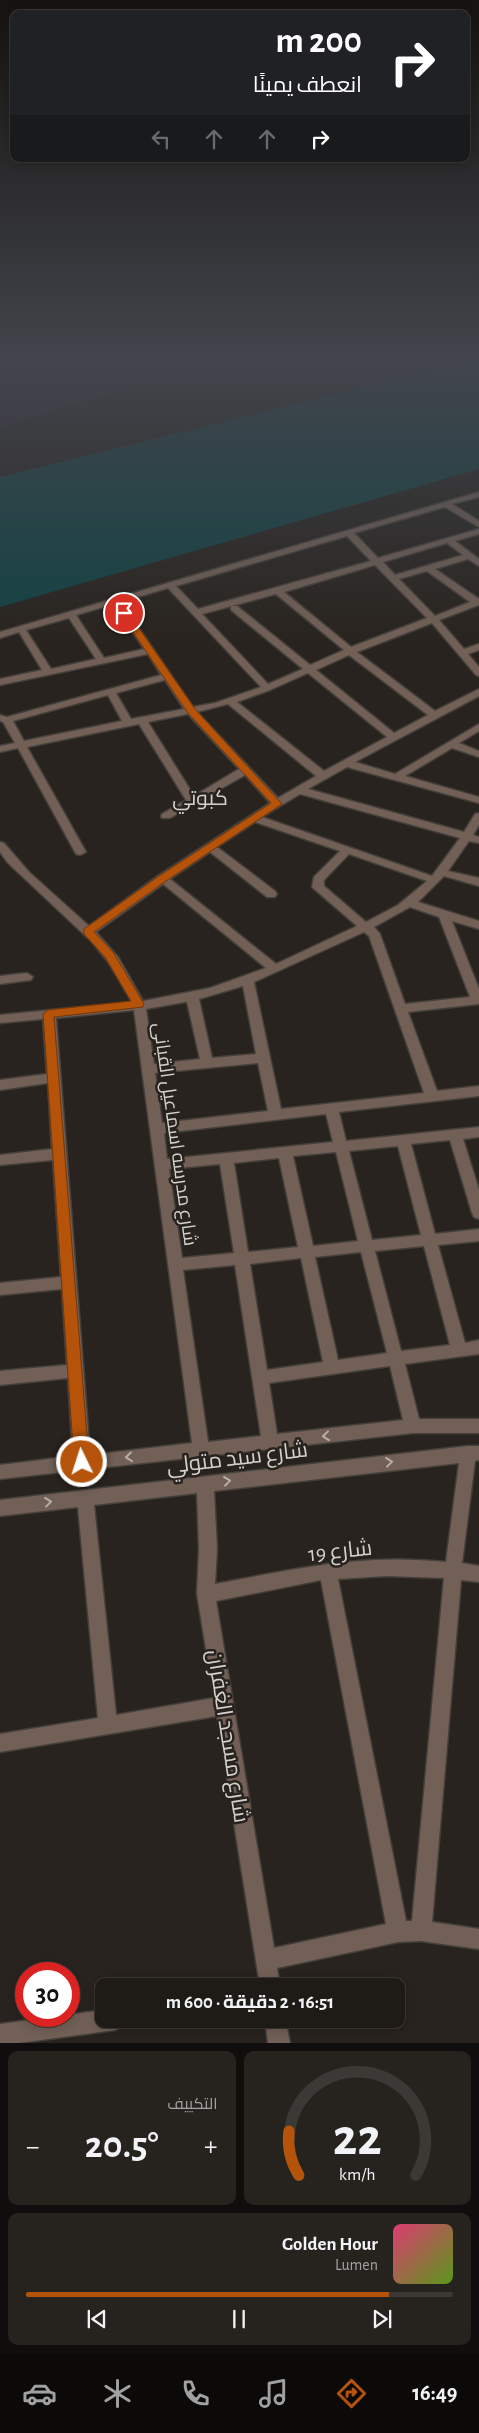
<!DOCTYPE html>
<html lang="ar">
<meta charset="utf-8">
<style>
:root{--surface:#1e1a16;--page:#26231f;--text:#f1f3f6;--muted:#a1a1a1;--line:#3c3835;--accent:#b45309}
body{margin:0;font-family:"Alegreya Sans",Cairo,sans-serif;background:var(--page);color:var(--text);direction:rtl;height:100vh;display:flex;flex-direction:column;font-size:19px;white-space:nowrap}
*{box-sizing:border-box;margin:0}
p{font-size:16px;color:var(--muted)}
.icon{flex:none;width:28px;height:28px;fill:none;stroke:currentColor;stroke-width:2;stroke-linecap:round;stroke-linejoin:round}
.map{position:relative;height:2043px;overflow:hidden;direction:ltr}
.sheet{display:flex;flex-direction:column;gap:8px;padding:8px;background:#100e0c;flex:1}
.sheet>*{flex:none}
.guide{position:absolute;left:10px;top:10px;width:460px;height:152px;border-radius:10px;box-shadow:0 2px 12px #0003,0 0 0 1px var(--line);direction:rtl;background:#202124;color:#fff;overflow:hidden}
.speed{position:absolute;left:15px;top:1962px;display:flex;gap:10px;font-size:25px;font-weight:700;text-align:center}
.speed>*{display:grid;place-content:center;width:65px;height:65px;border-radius:50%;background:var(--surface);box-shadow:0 2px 12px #0003,0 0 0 1px var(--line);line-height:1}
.speed .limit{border:8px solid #d22;background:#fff;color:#111}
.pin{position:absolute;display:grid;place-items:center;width:42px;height:42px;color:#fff;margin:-21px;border:2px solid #fff;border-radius:50%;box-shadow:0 1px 5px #0007}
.me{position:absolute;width:55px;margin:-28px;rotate:356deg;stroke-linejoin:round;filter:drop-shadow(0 0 4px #0008)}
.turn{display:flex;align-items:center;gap:18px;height:105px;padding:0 25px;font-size:22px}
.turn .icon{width:65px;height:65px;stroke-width:2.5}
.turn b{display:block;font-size:35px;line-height:42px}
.lanes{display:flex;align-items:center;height:48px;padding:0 25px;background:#0003;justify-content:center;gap:25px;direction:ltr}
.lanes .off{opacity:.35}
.big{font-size:38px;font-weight:700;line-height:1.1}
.sheet .tile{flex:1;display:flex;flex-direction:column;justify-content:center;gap:8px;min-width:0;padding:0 18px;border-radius:10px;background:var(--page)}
.sheet .dial{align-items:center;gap:0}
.dial svg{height:130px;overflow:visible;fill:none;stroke:var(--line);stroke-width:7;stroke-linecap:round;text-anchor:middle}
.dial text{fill:var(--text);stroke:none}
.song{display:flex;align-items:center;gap:15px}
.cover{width:60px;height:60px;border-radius:8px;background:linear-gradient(135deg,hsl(340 70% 55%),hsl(90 70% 35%))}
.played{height:5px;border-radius:2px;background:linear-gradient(90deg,var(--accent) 85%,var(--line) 85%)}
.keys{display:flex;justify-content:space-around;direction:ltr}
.heat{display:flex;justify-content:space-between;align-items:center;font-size:28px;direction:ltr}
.sheet .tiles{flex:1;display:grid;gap:8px;grid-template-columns:1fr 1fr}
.tile:last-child{grid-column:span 2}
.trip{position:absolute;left:95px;top:1978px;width:310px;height:50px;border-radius:10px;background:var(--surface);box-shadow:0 2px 12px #0003,0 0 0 1px var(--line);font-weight:700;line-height:50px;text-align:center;direction:rtl}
.tab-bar{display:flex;height:80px;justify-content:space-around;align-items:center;background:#0c0a09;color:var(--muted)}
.tab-bar .icon{width:35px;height:35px}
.tab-bar .selected{color:var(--accent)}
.tab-bar b{font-size:22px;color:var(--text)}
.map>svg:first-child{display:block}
.industrial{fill:#332633}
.water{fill:#124243}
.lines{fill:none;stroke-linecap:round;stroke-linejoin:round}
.minor-casing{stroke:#443f3a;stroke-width:3}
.minor{fill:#726056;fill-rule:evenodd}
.oneway{stroke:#b7afa9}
.route{fill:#b45309;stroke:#753606}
.labels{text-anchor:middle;stroke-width:5;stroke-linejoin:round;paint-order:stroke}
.street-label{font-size:19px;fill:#d4d1cd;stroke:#28231e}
.quarter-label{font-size:21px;fill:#d4d1cd;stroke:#28231e}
.near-street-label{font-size:22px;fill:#d4d1cd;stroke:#28231e}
</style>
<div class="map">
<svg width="479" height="2043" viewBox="0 0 479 2043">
<rect width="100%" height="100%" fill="#28231e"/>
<polygon class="industrial" points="0,360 163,360 181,371 0,428"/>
<polygon class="water" points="475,360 479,360 479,469 0,607 0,477"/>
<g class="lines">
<defs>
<g id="minor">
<path d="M479 492V497L452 504 479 521V527L445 507 354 533 378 558 479 529V534L455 541 479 559V566L468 559 435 569 479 599V605L439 620 464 649 479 644V650L468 654 479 667V676L476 675 432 623 357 652 435 711 479 689V696L355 762 395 774 479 724V731L459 743 479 751V757L452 748 405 776 479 797V803L347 767 308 789 464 832 475 814 479 813V825L473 835 479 837V843L469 841 448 871 479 878V886L444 876 418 902 479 921V929L452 921 479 989V1004L408 1012 437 1091 479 1086V1096L339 1112 346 1141 479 1127V1137L463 1139 479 1190V1219L474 1217 472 1213 450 1140 411 1144 435 1234 479 1229V1241L438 1245 465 1343 479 1340V1354L405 1364 419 1419H479V1433H413L0 1479V1465L73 1456 68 1378 0 1385V1371L67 1365 62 1289 0 1295V1283L61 1277 53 1160 0 1165V1155L52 1149 48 1083 0 1090V1080L47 1074 43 1019 0 1023V1015L132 1002 109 963 92 942 8 863 0 852V842L4 843 29 872 89 926 158 876 270 803 245 775 170 818H162L161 816 162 814 186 800 139 724 27 747 86 852 80 855 76 854 18 748 0 752V746L15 743 3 722 0 721V715L7 717 161 675 148 654 0 685V679L42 670 19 632 0 638V632ZM347 536 371 561 198 609 176 586ZM447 543 463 555 395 575 383 562ZM375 565 427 618 351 647 284 592ZM427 571 470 602 435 616 399 579ZM168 588 261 687 215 703 193 707 121 602ZM276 594 344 650 310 665 237 606H231V610L303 669 268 684 202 614ZM114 604 144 649 104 658 76 615ZM69 618 96 659 51 669 26 630ZM349 655 428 715 394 733 316 670ZM308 673 387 737 324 771 237 702 270 690ZM165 680 184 709 131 719 116 693ZM108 695 122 721 24 741 13 721ZM228 704 316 776 278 798 197 712ZM188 714 239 769 194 796 148 722ZM300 794 460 838 432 876 262 817ZM255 822 340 851 314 877 312 887 357 926 276 964 170 879 210 852 267 897H275L277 894 275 891 217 847ZM349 854 427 881 398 905 366 922 324 886V880ZM163 884 266 968 210 988 143 1001 118 957 96 932ZM410 907 439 917 470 997 405 1004 380 934 374 927ZM364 932 369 936 424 1093 281 1109 254 982ZM243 986 256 1054 212 1058 199 999ZM185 1002H187L200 1059 154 1064 146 1009ZM134 1010 192 1443 90 1455 56 1018ZM258 1063 268 1111 162 1123 155 1073ZM326 1114 333 1142 167 1159 164 1133ZM398 1146 421 1235 372 1240 349 1151ZM336 1152 358 1241 313 1246 293 1156ZM279 1158 298 1247 248 1252 234 1163ZM220 1164 234 1253 182 1258 169 1169ZM424 1246 450 1345 401 1351 375 1251ZM361 1252 387 1353 338 1360 315 1257ZM301 1258 323 1362 267 1370 250 1264ZM235 1265 261 1436 208 1442 183 1270ZM390 1366 403 1420 277 1434 269 1383Z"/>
<polygon points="27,973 33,977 31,980 0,984 0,976"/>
<path d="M468 1446H479V1460L475 1461 462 1563 479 1566V1582L461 1580 432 1922 479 1929V1949L421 1941 398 1942 277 1968 280 1986H260L217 1716 0 1752V1734L98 1718 78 1507 0 1516V1500ZM459 1463 446 1562C362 1553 295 1569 215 1584L217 1549 214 1491ZM197 1493 199 1549 197 1594 214 1698 116 1715 94 1505ZM386 1576 444 1578 412 1921H406L338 1579ZM321 1580 386 1924 274 1948 216 1601Z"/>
<polygon points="104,2010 104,2019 125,2019 122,2026 115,2030 19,2043 0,2043 0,2024"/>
<polygon points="265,2019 285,2019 290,2043 268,2043"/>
</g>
</defs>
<use href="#minor" class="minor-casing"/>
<use href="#minor" class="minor"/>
</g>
<defs><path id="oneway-chevron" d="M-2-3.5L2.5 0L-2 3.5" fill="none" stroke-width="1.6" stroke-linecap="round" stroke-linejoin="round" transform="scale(1.25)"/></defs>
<g class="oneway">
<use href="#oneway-chevron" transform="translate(326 1436) rotate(174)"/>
<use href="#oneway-chevron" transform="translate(129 1457) rotate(174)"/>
<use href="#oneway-chevron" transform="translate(389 1462) rotate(-7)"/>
<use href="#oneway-chevron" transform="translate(227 1481) rotate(-7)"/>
<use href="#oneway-chevron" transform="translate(48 1502) rotate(-7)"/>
</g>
<linearGradient id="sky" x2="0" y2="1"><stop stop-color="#161310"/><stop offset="0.56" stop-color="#42454c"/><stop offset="1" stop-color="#42454c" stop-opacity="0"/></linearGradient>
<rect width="479" height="646" fill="url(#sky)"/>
<polygon class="route" points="121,611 127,611 195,709 282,804 166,881 94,932 113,952 144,1004 143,1007 54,1017 89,1462 87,1467 82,1469 77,1467 74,1462 43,1014 48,1010 131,1001 105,957 84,934 84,929 159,876 271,803 188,713 120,613"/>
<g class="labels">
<g class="street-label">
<text transform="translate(176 1134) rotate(82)" y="7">شارع مدرسه اسماعيل القبانى</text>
</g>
<g class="quarter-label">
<text x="200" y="805">كبوتي</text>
</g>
<g class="near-street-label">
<text transform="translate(237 1457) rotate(-7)" y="8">شارع سيد متولي</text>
<text transform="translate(340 1550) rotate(-6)" y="8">شارع 19</text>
<text transform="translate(229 1736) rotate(81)" y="8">شارع مسجد الغفران</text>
</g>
</g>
</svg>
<div class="speed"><div class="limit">30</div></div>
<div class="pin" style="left:124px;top:613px;background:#d93025"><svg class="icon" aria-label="arrive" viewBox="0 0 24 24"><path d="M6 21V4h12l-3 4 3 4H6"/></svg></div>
<svg class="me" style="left:82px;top:1462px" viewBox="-20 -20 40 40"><circle r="17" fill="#b45309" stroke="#fff" stroke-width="3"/><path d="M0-11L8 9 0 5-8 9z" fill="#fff"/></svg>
<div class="trip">16:51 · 2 دقيقة · 600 m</div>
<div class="guide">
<div class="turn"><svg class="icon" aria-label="right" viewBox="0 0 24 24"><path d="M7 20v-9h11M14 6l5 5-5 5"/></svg><div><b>200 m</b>انعطف يمينًا</div></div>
<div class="lanes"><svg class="icon off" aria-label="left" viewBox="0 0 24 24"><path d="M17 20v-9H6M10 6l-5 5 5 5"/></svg><svg class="icon off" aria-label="ahead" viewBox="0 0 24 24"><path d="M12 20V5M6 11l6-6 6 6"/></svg><svg class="icon off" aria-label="ahead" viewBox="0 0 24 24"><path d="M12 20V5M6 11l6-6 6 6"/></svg><svg class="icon" aria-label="right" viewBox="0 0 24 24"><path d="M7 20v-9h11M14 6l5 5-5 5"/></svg></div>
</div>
</div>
<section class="sheet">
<div class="tiles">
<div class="tile dial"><svg viewBox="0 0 100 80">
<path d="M14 69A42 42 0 1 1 86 69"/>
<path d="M14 69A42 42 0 0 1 8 42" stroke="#b45309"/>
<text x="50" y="56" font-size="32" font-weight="700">22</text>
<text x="50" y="72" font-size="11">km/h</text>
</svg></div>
<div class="tile"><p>التكييف</p>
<div class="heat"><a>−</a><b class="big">20.5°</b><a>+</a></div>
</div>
<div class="tile">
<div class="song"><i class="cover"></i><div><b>Golden Hour</b><p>Lumen</p></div></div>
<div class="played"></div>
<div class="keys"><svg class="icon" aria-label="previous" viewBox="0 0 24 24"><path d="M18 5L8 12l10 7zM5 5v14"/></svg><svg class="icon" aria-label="pause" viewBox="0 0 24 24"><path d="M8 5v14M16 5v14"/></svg><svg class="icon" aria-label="next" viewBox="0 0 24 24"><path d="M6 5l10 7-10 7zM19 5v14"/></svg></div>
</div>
</div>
</section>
<nav class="tab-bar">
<b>16:49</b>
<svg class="icon selected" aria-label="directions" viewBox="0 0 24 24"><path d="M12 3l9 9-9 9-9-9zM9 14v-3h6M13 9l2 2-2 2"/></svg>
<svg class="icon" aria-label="music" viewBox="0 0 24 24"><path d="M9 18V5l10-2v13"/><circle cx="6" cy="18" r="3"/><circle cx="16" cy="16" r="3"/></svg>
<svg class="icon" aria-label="phone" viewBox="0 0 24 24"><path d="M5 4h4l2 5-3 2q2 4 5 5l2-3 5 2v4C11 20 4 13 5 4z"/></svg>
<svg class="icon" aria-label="climate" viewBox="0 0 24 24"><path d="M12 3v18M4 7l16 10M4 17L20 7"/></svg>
<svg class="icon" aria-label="car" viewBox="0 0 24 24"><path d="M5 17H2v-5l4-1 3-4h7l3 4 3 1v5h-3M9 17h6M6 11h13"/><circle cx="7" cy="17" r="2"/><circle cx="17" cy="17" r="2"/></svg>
</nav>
